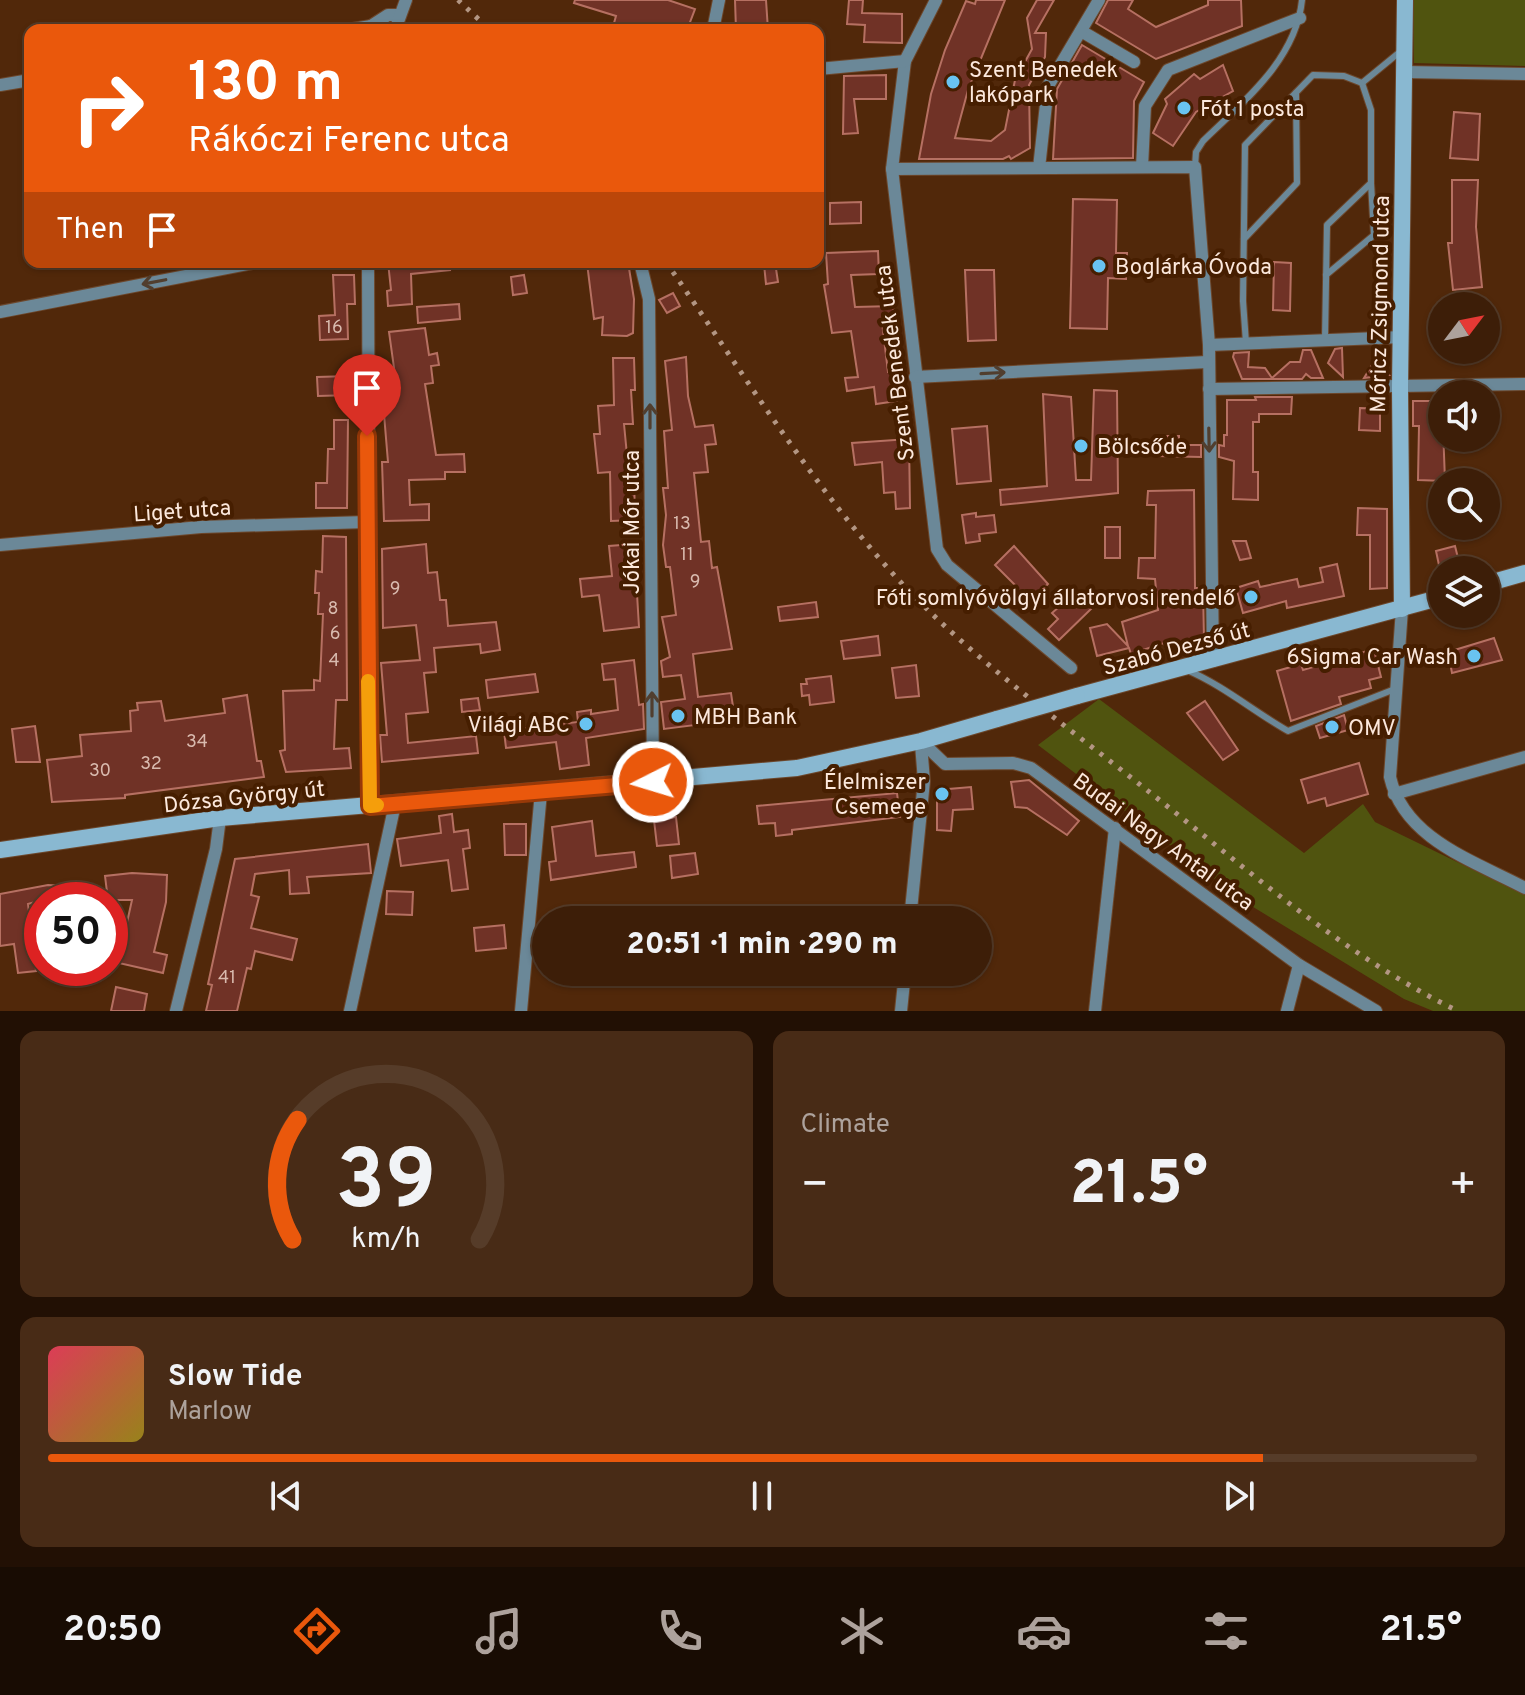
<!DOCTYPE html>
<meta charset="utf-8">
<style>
:root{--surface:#3d1e08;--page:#482b16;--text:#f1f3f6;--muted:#ada29c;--line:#563c29;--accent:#ea580c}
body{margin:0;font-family:Overpass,sans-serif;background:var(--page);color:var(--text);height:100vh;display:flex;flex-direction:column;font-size:30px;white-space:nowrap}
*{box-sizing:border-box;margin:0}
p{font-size:26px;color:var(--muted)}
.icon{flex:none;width:44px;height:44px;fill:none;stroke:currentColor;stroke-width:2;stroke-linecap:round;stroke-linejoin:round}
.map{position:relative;height:1011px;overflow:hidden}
.drawer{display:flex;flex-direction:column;gap:20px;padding:20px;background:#221004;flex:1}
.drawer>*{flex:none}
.hud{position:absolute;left:24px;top:24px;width:800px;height:244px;border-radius:16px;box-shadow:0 2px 6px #0004,0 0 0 2px var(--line);background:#ea580c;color:#fff;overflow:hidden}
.needle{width:52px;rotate:58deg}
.fabs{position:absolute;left:1428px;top:292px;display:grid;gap:16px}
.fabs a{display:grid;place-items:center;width:72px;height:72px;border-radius:50%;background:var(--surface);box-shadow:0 2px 6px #0004,0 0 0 2px var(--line);font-size:40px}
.speed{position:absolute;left:24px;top:882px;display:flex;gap:16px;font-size:40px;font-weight:700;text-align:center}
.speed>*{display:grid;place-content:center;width:104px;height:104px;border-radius:50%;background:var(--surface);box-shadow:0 2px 6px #0004,0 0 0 2px var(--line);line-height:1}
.speed .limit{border:12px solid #d22;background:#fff;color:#111}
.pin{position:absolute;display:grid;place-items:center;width:68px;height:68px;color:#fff;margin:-82px -34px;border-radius:50% 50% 50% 0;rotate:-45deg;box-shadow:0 0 8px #0007}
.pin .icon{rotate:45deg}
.me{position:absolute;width:88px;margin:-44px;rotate:265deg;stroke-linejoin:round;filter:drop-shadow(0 0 6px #0008)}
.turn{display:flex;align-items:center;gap:28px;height:168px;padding:0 32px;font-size:36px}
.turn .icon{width:104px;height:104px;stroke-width:2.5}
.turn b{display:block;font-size:56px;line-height:68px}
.then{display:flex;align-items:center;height:76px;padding:0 32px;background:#0003;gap:16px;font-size:30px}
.big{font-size:60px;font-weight:800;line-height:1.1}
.drawer .widget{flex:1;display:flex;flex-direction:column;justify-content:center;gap:12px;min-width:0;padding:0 28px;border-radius:16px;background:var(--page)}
.drawer .dial{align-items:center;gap:0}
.dial svg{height:208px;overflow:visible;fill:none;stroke:var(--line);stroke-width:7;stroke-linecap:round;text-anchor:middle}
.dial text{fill:var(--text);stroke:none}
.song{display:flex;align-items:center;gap:24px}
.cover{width:96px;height:96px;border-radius:12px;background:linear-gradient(135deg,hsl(350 70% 55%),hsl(50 70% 35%))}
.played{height:8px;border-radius:4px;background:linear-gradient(90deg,var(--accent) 85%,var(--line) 85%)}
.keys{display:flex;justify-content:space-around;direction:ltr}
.heat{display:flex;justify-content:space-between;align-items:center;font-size:44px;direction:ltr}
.drawer .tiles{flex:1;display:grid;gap:20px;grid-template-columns:1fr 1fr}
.widget:last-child{grid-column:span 2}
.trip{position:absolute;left:532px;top:906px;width:460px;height:80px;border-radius:40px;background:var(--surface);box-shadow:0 2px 6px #0004,0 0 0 2px var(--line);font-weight:800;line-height:80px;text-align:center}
.tab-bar{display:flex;height:128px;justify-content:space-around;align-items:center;background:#180c03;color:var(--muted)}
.tab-bar .icon{width:56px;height:56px}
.tab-bar .current{color:var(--accent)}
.tab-bar b{font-size:36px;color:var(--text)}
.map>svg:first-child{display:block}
.green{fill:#50540f}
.building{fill:#703226;stroke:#b67062;stroke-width:2}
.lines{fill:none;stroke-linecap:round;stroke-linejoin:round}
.lane-casing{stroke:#6c472c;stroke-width:8}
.street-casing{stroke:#6c472c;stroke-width:14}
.secondary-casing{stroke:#6c472c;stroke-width:18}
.lane{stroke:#6b8898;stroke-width:6}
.street{stroke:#6b8898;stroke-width:12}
.secondary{stroke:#89b8d1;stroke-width:16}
.rail{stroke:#b39683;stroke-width:5;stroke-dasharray:4 8;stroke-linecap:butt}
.secondary-bridge-casing{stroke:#6c472c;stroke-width:18;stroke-linecap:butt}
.secondary-bridge{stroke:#89b8d1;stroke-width:16}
.oneway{stroke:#513e2e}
.route-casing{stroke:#983908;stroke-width:20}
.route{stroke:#ea580c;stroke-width:14}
.slow{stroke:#f59e0b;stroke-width:14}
.poi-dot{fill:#69c3f1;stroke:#461e00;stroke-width:3}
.labels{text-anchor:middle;stroke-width:8;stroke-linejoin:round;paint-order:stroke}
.number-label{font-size:18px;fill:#d9baae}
.poi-label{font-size:22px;fill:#fce8dc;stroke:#461e00;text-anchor:start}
.street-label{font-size:22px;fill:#fce8dc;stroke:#461e00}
</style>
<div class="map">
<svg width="1525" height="1011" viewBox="0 0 1525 1011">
<rect width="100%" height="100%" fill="#51280a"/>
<g class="green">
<polygon points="1413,0 1525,0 1525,66 1414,63"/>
<polygon points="1099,699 1304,853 1363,804 1375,822 1525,895 1525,1011 1433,1011 1404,999 1245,902 1038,745"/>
</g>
<g class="building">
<polygon points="575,0 668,0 695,9 687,30 612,30 616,16 574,3"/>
<polygon points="735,0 766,0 768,30 736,30"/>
<polygon points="849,0 863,0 862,13 902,14 902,43 864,42 865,25 847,24"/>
<polygon points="976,0 1005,0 968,90 955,138 991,141 1005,130 1015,80 1032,49 1027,18 1037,0 1054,0 1035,33 1046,33 1045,57 1029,85 1030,148 1011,159 1009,156 1003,159 919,159 931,94 945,50 966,1 975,4"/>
<polygon points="1108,0 1133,0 1128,9 1156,27 1208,5 1208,0 1241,0 1242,26 1156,59 1096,23"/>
<polygon points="1082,45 1144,82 1134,101 1133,158 1053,159 1057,89"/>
<polygon points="1223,65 1233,91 1196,112 1173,146 1153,133 1167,104 1165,99 1194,74 1200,79"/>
<polygon points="886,75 886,99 854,99 858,133 843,134 844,76"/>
<polygon points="1454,112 1480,114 1478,160 1450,158"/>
<polygon points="1452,180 1478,180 1476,227 1482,287 1453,290 1448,243 1452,243"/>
<polygon points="1073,199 1117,200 1116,253 1127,253 1126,279 1108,278 1107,329 1070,328"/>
<polygon points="861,202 861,223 830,224 830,203"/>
<polygon points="878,251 879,274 851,275 855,307 893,306 895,321 882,322 888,372 893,372 897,401 876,404 874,387 847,391 845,378 858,377 851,331 832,333 824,285 828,284 826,253"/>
<polygon points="388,262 449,262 450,270 411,274 412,304 388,306 387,291 391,290"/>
<polygon points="628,262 634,299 633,333 627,336 602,335 603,317 594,319 587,263"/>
<polygon points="775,262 778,282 766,284 764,264"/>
<polygon points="1274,262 1291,263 1290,311 1273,310"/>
<polygon points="965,270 994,270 996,340 968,341"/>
<polygon points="333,275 354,275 355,304 347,304 348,339 320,340 319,316 335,315"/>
<polygon points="524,275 527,293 513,295 511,277"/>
<polygon points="673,293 680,306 667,313 659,300"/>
<polygon points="459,304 460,319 418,323 417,307"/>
<polygon points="425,328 429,355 437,353 439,365 431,366 433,383 425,384 436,455 464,454 465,472 445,472 445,479 409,480 410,505 429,504 429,520 384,521 382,462 388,462 383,402 388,401 385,376 395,375 389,332"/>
<polygon points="1383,347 1382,368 1389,375 1364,378"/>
<polygon points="1342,348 1343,377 1328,363 1335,349"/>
<polygon points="1303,350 1311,350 1323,378 1311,378 1306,374 1302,379 1242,379 1233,357 1234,353 1249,352 1248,367 1265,368 1272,378 1290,362 1300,362"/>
<polygon points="686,357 688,396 695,427 713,425 716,444 705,445 708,472 694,473 701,542 709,541 712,568 717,567 732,649 693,654 698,697 731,693 735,720 664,729 661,702 685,699 681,675 663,677 661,661 670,657 662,617 676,615 670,567 666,567 663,545 666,515 663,488 668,488 664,431 672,430 665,361"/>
<polygon points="613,358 634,358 635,390 631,390 633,424 624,424 629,476 634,476 635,520 611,521 610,472 598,473 594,434 600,434 598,406 614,405"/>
<polygon points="350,376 351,395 318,396 317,377"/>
<polygon points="1094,390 1117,391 1118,493 1001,505 1000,490 1047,486 1043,394 1071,397 1076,480 1091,480"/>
<polygon points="1255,397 1292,397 1291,414 1259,414 1259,422 1253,422 1253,472 1258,472 1258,500 1233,499 1234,461 1219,457 1219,445 1224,446 1224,435 1227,435 1227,400 1256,400"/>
<polygon points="1413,401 1442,401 1445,481 1418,480 1419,426 1413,426"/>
<polygon points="1360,408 1380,409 1380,431 1359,430"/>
<polygon points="334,420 348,420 347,508 316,508 316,483 327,483 328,449 334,449"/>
<polygon points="987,426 991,481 957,484 952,429"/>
<polygon points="1157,436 1179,436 1179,445 1201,445 1201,457 1157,456"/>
<polygon points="909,439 910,508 896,509 895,492 884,493 882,462 855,465 852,443"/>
<polygon points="1194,490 1195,588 1203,588 1204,640 1166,649 1164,643 1131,654 1129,648 1097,656 1090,628 1107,624 1128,646 1122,622 1158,610 1155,579 1138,578 1139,558 1155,558 1156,505 1147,505 1148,491"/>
<polygon points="1358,508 1387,509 1387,588 1370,589 1370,535 1357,535"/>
<polygon points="976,513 976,517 994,515 996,532 979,534 980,541 966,543 962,515"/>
<rect x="1105" y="527" width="15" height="31"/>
<polygon points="323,536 346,537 347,700 336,700 334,749 349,748 351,768 286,772 280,751 285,750 283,691 314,690 314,680 320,681 323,614 318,614 319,593 315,593 316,571 322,572"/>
<polygon points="1233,541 1246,541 1251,558 1240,560"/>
<polygon points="426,544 428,573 437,572 440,600 446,600 448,626 496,622 500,650 481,653 480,644 434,648 436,672 424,673 428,712 406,714 408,743 476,736 478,753 382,762 380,735 387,735 381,663 420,660 416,625 383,628 382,549"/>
<polygon points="634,544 639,627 604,631 599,595 582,597 580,579 612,576 609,546"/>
<polygon points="1014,546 1048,584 1026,606 1011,591 1016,586 995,565"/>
<polygon points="1455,546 1461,570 1440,570 1436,551"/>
<polygon points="1337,564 1344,596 1287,608 1286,601 1243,613 1236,588 1258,581 1260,587 1297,579 1299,587 1323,582 1320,568"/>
<polygon points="1076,592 1092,608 1059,640 1048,629 1058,619 1052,613"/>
<polygon points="816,602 818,617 780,621 778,607"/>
<polygon points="878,636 880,655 844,659 841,641"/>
<polygon points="1494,638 1502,660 1452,673 1448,652"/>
<polygon points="1374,649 1381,677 1369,680 1371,688 1339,697 1341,704 1291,721 1277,671 1301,664 1303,670"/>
<polygon points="634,660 639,705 643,704 644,729 586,738 589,765 560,769 556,742 506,748 504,731 578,722 577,712 591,710 591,714 618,710 615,679 604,680 602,664"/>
<polygon points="916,665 919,696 896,698 892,668"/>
<polygon points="535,674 538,692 488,698 486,680"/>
<polygon points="831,676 834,702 810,705 809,695 802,696 801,684 807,684 806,679"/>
<polygon points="247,695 257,761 261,761 264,777 125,795 125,798 52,802 47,760 82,756 80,735 131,731 130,711 138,710 137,703 161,701 165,721 225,713 223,699"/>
<polygon points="478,698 480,710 462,712 461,700"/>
<polygon points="1205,701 1238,750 1223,760 1187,713"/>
<polygon points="1344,715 1348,730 1320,738 1316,726"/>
<polygon points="35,726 40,762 16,762 12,729"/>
<polygon points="1359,763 1368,794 1327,806 1325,798 1308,803 1301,780"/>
<polygon points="1029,780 1079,821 1067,835 1027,808 1015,807 1011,782"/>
<polygon points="971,787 973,809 953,810 951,831 937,830 937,790"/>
<polygon points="897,793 900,817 792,830 792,834 776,836 775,823 759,824 757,806"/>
<polygon points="452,814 454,832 468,830 470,848 463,849 468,889 452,891 448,860 401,866 397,839 441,833 439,816"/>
<polygon points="676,817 679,844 657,846 654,820"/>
<polygon points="592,821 596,856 634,852 636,867 551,880 549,862 556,861 552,827"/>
<polygon points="504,824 526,824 526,855 505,855"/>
<polygon points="368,844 371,873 307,877 309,893 290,894 289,870 255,874 251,895 259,897 251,928 297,939 292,960 255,951 251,969 247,968 237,1011 206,1011 212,985 208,984 235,859"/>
<polygon points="695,853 698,874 672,878 670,856"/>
<polygon points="132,873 167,875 166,902 154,952 167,955 163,973 110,961 110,942 122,945 132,900 108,900 105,876"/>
<polygon points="48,885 81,887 81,900 42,900 28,904 36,971 18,973 14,944 0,946 0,894"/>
<polygon points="387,891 413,892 412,915 386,914"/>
<polygon points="504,925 506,948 476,951 474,928"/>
<polygon points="116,987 147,994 144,1011 111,1011"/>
</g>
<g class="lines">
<defs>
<g id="lane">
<polyline points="1362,83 1401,51"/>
<path d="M1195 167 1196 152 1203 141C1243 102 1296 60 1302 0"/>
<polyline points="1244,239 1297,183 1296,93"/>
<polyline points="1326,275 1374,235 1371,183"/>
<polyline points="1325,339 1327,225 1371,183 1371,110 1362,83"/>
<polyline points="1246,343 1243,301 1245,145 1313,75 1344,76 1362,83"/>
<path d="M1187 670C1224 686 1253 711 1288 731L1395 689"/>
</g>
<g id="street">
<polyline points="936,0 905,61 892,169 937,549 947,565 1071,668"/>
<polyline points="371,26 388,15 399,15"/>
<polyline points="347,30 371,26 373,30"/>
<polyline points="395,30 406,0"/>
<polyline points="713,30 719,0"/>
<polyline points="1081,31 1134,62"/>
<polyline points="818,69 905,61"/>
<polyline points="1404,72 1525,74"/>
<polyline points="0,85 30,80"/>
<polyline points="1142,167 1145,106 1168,70 1300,18"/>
<polyline points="1039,168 1048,86 1099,0"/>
<polyline points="892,169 1195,167 1209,345 1213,661"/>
<polyline points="368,262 370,806"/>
<polyline points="640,262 649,299 653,782"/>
<polyline points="0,312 258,262"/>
<polyline points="1209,345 1402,337"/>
<polyline points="915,377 1207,362"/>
<polyline points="1209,389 1525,384"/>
<polyline points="0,545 201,527 366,522"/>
<path d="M1402 609 1390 777C1404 839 1474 861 1525 888"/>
<polyline points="921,741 945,764 1013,763 1031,768 1299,965 1376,1011"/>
<polyline points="1394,794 1525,757"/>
<polyline points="910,920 924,781 921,744"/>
<polyline points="176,1011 216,849 220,818"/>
<polyline points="350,1011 395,804"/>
<polyline points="521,1011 541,792"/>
<polyline points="901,1011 905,972"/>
<polyline points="1095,1011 1115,828"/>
<polyline points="1287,1011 1299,965"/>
</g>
<g id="secondary">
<polyline points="1486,584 1525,573"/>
<polyline points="1402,609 1400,388 1405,0"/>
<polyline points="1077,696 1442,597"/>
<polyline points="0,850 220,818 797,768 921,741 997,719"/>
</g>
</defs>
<use href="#lane" class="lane-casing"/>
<use href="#street" class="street-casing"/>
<use href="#secondary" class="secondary-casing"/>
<use href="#lane" class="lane"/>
<use href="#street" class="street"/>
<use href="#secondary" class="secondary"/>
<g class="rail">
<polyline points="458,0 490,30"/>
<path d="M666 262C737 364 804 473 886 566 961 651 1055 717 1143 787 1244 866 1342 955 1458 1011"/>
</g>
<defs>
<polyline id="secondary-bridge" points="997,719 1077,696"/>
</defs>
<use href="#secondary-bridge" class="secondary-bridge-casing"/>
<use href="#secondary-bridge" class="secondary-bridge"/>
</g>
<defs><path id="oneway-shaft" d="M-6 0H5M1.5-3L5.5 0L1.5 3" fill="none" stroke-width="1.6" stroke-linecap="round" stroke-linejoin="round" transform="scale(2)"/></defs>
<g class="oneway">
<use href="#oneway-shaft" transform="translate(154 282) rotate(169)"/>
<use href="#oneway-shaft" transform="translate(993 373) rotate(-3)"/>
<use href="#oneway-shaft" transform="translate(650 416) rotate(-90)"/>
<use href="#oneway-shaft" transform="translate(1209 440) rotate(89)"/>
<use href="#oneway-shaft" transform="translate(652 704) rotate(-90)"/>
</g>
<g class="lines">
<defs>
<polyline id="route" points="367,436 370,806 653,782"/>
</defs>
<use href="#route" class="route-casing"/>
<use href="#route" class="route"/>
<polyline class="slow" points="368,681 370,806 377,805"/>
</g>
<g class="poi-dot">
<circle cx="953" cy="82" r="8"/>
<circle cx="1184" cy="108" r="8"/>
<circle cx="1099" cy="266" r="8"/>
<circle cx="1081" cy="446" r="8"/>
<circle cx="1251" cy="597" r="8"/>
<circle cx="1474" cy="656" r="8"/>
<circle cx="678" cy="716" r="8"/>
<circle cx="586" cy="724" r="8"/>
<circle cx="1332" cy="727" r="8"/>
<circle cx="942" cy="794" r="8"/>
</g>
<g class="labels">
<g class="number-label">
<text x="334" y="333">16</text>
<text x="682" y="529">13</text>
<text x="687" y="560">11</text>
<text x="695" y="587">9</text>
<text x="395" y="594">9</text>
<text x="333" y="614">8</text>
<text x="335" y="639">6</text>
<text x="334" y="666">4</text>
<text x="197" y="747">34</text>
<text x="151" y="769">32</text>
<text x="100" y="776">30</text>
<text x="227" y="983">41</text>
</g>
<g class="poi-label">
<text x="969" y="77">Szent Benedek<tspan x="969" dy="25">lakópark</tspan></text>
<text x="1200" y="116">Fót 1 posta</text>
<text x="1115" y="274">Boglárka Óvoda</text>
<text x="1097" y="454">Bölcsőde</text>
<text x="1235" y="605" text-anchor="end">Fóti somlyóvölgyi állatorvosi rendelő</text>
<text x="1458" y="664" text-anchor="end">6Sigma Car Wash</text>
<text x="694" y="724">MBH Bank</text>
<text x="570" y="732" text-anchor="end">Világi ABC</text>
<text x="1348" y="735">OMV</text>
<text x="926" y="789" text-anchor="end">Élelmiszer<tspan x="926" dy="25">Csemege</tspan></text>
</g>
<g class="street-label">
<text transform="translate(1379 304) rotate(-89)" y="8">Móricz Zsigmond utca</text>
<text transform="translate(894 363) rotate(-97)" y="8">Szent Benedek utca</text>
<text transform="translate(182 510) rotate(-4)" y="8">Liget utca</text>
<text transform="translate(631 522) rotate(-90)" y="8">Jókai Mór utca</text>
<text transform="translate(1176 648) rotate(-15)" y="8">Szabó Dezső út</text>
<text transform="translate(244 796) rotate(-6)" y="8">Dózsa György út</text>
<text transform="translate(1164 841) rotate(36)" y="8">Budai Nagy Antal utca</text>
</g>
</g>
</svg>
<div class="fabs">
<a><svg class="needle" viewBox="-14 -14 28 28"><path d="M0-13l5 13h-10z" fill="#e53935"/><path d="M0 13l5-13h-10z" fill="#ada29c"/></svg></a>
<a><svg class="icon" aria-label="sound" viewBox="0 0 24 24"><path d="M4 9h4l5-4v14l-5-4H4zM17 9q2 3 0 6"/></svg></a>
<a><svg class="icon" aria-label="search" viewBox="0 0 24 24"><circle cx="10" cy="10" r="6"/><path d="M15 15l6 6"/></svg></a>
<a><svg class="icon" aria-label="layers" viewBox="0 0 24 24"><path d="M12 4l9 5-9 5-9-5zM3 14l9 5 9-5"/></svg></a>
</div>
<div class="speed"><div class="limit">50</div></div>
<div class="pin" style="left:367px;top:436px;background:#d93025"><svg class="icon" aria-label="arrive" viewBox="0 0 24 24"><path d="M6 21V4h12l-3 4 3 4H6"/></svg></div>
<svg class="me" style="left:653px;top:782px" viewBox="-20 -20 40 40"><circle r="17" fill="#ea580c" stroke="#fff" stroke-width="3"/><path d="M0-11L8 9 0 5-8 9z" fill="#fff"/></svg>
<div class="trip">20:51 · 1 min · 290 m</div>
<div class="hud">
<div class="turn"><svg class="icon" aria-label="right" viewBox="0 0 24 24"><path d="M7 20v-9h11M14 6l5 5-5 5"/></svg><div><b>130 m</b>Rákóczi Ferenc utca</div></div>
<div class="then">Then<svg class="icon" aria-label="arrive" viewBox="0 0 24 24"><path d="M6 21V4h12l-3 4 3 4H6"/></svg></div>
</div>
</div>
<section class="drawer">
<div class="tiles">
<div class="widget dial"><svg viewBox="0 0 100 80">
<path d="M14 69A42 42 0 1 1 86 69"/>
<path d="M14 69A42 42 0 0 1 16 23" stroke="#ea580c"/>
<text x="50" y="56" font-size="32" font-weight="700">39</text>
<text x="50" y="72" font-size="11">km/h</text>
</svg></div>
<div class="widget"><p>Climate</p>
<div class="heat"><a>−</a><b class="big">21.5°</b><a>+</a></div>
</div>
<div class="widget">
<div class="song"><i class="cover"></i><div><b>Slow Tide</b><p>Marlow</p></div></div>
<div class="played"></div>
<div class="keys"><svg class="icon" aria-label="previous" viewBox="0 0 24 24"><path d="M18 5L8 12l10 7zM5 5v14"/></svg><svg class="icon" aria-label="pause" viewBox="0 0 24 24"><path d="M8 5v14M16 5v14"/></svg><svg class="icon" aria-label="next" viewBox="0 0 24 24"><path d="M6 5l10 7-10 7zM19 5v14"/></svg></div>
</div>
</div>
</section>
<nav class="tab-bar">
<b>20:50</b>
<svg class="icon current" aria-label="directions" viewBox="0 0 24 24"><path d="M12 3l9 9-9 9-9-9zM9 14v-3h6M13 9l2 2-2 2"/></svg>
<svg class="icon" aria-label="music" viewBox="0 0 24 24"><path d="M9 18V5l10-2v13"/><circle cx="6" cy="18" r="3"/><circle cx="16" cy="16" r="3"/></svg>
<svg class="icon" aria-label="phone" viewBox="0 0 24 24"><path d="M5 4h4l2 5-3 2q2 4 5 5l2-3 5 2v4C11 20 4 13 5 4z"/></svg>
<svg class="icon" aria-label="climate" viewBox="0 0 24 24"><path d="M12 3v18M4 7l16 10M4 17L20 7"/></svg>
<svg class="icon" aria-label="car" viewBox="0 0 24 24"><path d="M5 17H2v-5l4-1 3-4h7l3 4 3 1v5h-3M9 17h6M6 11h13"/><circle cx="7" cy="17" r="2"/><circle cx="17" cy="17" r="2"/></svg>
<svg class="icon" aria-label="filters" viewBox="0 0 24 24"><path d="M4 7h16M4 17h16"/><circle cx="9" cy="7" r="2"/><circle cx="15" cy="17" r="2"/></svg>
<b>21.5°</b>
</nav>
